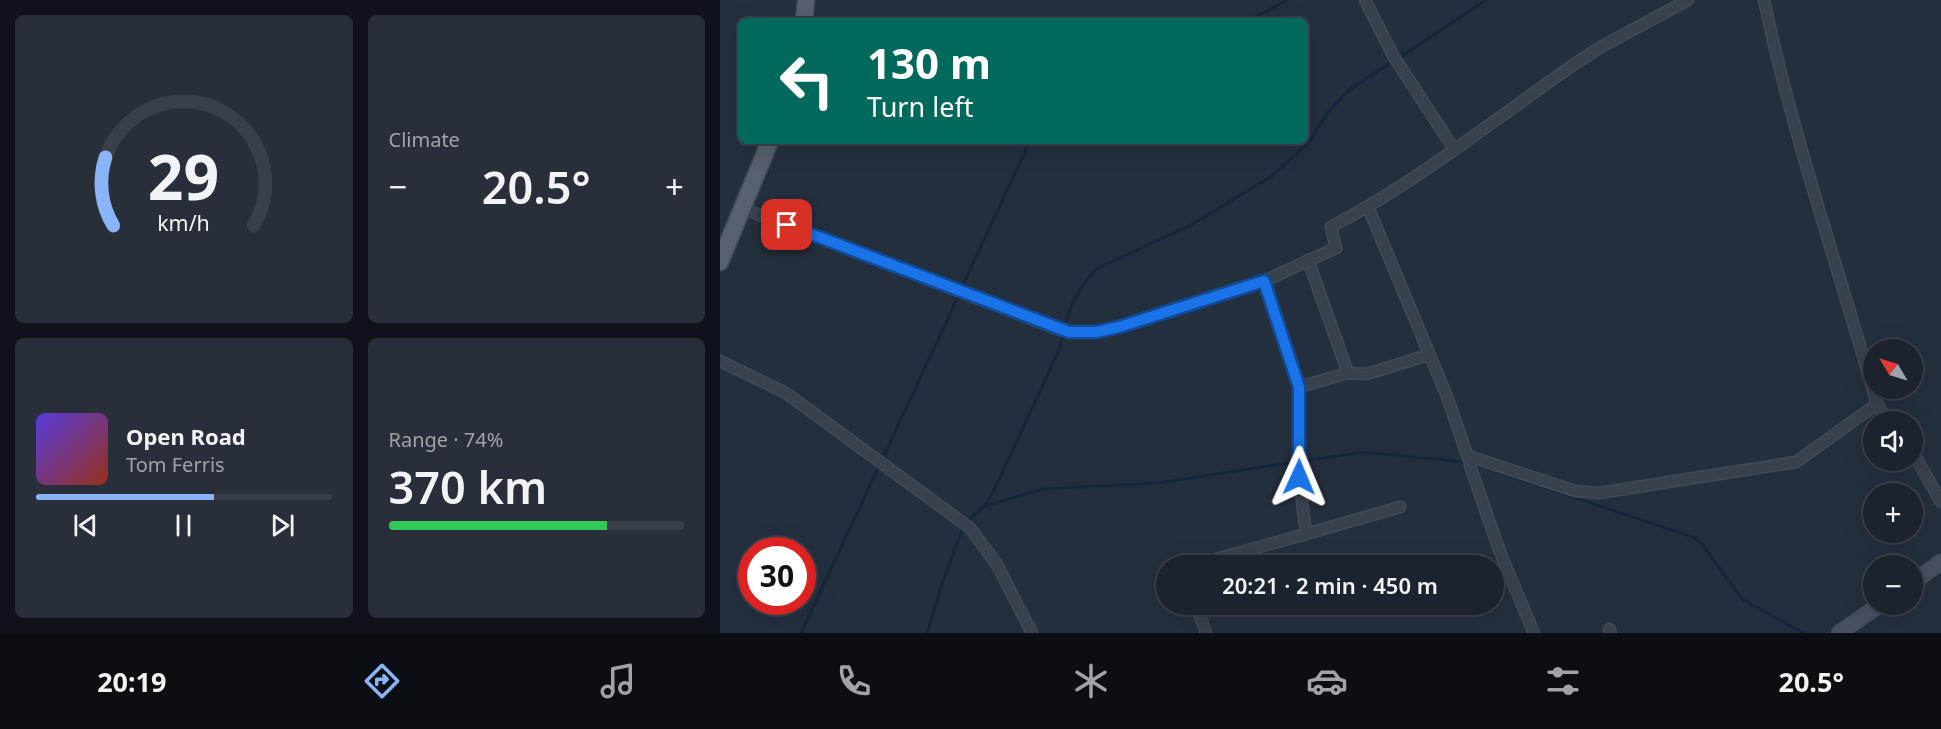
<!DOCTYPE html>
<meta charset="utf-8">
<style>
:root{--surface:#1b232e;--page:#282f3a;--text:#f1f3f6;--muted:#a0a4aa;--line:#39404a;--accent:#8ab4f8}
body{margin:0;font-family:"Noto Sans",sans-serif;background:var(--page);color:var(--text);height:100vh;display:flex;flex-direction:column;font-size:22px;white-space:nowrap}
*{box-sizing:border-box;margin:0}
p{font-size:20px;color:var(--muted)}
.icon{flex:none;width:33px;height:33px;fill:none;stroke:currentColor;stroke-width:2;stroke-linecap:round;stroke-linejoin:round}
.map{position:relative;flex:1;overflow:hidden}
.drawer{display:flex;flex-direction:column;gap:15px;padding:15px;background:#0f1319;width:720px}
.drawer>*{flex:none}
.banner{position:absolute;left:18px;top:18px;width:570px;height:126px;border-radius:9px;box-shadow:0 6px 24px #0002,0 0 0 2px var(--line);background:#00695c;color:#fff;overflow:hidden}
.needle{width:39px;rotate:308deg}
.tools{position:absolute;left:1143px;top:339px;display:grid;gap:12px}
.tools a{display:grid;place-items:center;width:60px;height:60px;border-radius:50%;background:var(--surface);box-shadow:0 6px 24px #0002,0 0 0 2px var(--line);font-size:30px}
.speed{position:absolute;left:18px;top:537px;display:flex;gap:12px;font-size:30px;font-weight:700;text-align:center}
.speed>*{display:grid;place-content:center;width:78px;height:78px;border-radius:50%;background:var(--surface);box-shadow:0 6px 24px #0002,0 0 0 2px var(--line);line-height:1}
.speed .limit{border:9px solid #d22;background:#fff;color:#111}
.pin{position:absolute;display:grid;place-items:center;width:51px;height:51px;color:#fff;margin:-26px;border-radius:12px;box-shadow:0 3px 9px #0006}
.me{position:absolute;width:66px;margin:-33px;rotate:1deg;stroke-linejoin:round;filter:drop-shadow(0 0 4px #0008)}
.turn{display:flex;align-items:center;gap:21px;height:126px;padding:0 30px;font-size:27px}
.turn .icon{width:78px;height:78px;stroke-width:2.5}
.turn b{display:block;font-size:42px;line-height:51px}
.big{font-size:45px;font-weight:600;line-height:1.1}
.drawer .tile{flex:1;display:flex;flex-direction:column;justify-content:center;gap:9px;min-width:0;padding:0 21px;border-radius:9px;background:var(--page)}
.drawer .dial{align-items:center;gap:0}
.dial svg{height:156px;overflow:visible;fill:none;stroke:var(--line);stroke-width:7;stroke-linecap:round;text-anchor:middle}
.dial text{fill:var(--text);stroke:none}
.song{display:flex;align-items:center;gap:18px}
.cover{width:72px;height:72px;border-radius:9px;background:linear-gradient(135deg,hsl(250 70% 55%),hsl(10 70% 35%))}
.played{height:6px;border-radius:3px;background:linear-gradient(90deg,var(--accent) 60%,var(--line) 60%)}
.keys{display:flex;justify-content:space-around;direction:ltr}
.heat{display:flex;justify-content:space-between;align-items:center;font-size:33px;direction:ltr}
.charge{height:9px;border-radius:4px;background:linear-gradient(90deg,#34c759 74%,var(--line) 0)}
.drawer .tiles{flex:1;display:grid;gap:15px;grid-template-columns:repeat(2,1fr)}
.trip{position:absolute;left:436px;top:555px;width:348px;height:60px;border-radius:30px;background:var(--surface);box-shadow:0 6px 24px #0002,0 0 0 2px var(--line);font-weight:600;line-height:60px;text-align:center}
.dock{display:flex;height:96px;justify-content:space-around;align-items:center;background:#0b0e12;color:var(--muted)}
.dock .icon{width:42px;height:42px}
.dock .active{color:var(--accent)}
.dock b{font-size:27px;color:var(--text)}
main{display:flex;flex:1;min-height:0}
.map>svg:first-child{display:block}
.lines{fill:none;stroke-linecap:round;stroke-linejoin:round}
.stream{stroke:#17263c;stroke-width:3}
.street-casing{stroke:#414a57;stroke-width:13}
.secondary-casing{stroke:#414a57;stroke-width:17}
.primary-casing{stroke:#414a57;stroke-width:19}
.street{stroke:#38414e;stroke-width:10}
.secondary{stroke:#465061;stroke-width:15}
.primary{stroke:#56606e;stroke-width:16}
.route-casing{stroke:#114b97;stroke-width:15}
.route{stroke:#1a73e8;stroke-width:10}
</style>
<main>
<section class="drawer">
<div class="tiles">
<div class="tile dial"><svg viewBox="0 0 100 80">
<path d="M14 69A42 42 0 1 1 86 69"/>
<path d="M14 69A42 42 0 0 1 10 34" stroke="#8ab4f8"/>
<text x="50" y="56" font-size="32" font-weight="700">29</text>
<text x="50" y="72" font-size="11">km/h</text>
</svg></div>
<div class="tile"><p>Climate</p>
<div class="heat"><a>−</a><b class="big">20.5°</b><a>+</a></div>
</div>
<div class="tile">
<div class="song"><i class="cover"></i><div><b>Open Road</b><p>Tom Ferris</p></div></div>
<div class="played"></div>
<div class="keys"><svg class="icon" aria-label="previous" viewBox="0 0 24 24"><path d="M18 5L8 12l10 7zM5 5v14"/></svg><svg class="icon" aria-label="pause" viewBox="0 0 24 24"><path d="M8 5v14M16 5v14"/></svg><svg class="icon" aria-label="next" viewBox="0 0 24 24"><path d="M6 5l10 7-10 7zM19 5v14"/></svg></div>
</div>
<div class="tile"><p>Range · 74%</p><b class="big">370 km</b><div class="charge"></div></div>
</div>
</section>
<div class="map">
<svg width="1221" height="633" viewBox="0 0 1221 633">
<rect width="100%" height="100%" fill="#242f3e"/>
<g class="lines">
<g class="stream">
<polyline points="528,21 567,0"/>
<polyline points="679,58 766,0"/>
<polyline points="241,289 310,141"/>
<polyline points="585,461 643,452 747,462"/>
<polyline points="754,464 973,537 982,544 1022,599 1083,633"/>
<polyline points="265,506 276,486 340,348 345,324 352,304 363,285 376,269 471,225 552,176 589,142 608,112 629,90 673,61"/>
<polyline points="250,519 265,506 323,489 437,483 575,462"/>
<polyline points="81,633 239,295"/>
<polyline points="207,633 222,584 242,530"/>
</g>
<defs>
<g id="street">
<polyline points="645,0 674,57 734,149"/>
<path d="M1044 0C1073 137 1119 270 1157 404L1168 422"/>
<polyline points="648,207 726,394 749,460"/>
<path d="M22 208 340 330C361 335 378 332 399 327L544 281 616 248 611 227C696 182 772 122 850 67L879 48 968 0"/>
<polyline points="588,260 628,373"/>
<polyline points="0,361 66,393 250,528 276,563 312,633"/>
<polyline points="579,387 628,373 647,374 708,355"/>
<polyline points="1192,451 1221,502"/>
<polyline points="748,456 855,491 879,493 1076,462 1157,404"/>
<polyline points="750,466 780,552 814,633"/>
<polyline points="586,534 680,507"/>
<polyline points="470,566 586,534 579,477 579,387 544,281"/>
<polyline points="476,604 486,633"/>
<polyline points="889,629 891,633"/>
</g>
<g id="secondary">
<polyline points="1192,583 1221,562"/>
<polyline points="1119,633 1161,604"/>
</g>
<g id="primary">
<polyline points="84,21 86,0"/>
<polyline points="0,262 50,141"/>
</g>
</defs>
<use href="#street" class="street-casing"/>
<use href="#secondary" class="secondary-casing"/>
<use href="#primary" class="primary-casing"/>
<use href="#street" class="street"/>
<use href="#secondary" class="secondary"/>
<use href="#primary" class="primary"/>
</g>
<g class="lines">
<defs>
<polyline id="route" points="67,225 349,332 376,332 399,327 544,281 579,387 579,477"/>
</defs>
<use href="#route" class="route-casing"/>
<use href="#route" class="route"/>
</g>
</svg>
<div class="tools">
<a><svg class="needle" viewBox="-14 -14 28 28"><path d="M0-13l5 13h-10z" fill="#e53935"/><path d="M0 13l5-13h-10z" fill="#a0a4aa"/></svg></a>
<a><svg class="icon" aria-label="sound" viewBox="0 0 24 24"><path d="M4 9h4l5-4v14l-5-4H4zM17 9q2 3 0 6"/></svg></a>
<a>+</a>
<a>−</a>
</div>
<div class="speed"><div class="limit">30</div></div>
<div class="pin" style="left:67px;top:225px;background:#d93025"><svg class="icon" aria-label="arrive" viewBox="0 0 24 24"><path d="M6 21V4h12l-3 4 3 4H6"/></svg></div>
<svg class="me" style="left:579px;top:477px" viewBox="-20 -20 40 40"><path d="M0-17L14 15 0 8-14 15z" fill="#1a73e8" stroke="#fff" stroke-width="4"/></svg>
<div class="trip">20:21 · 2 min · 450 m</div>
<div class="banner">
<div class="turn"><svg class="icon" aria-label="left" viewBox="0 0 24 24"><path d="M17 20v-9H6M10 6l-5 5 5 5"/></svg><div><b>130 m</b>Turn left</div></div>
</div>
</div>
</main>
<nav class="dock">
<b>20:19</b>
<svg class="icon active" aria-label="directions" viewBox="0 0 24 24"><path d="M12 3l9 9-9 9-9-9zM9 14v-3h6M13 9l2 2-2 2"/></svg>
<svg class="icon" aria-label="music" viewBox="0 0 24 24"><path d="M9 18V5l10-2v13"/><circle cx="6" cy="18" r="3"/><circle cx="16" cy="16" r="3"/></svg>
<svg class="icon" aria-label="phone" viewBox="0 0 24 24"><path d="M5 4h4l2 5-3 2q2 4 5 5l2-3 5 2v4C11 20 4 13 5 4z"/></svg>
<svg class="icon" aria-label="climate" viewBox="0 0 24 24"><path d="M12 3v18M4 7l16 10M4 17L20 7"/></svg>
<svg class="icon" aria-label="car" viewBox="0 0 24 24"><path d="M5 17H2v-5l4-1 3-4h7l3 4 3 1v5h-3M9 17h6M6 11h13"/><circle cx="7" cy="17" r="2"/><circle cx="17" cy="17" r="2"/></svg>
<svg class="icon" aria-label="filters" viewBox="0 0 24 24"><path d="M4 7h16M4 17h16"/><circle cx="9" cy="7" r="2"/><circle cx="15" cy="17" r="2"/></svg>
<b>20.5°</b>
</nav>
